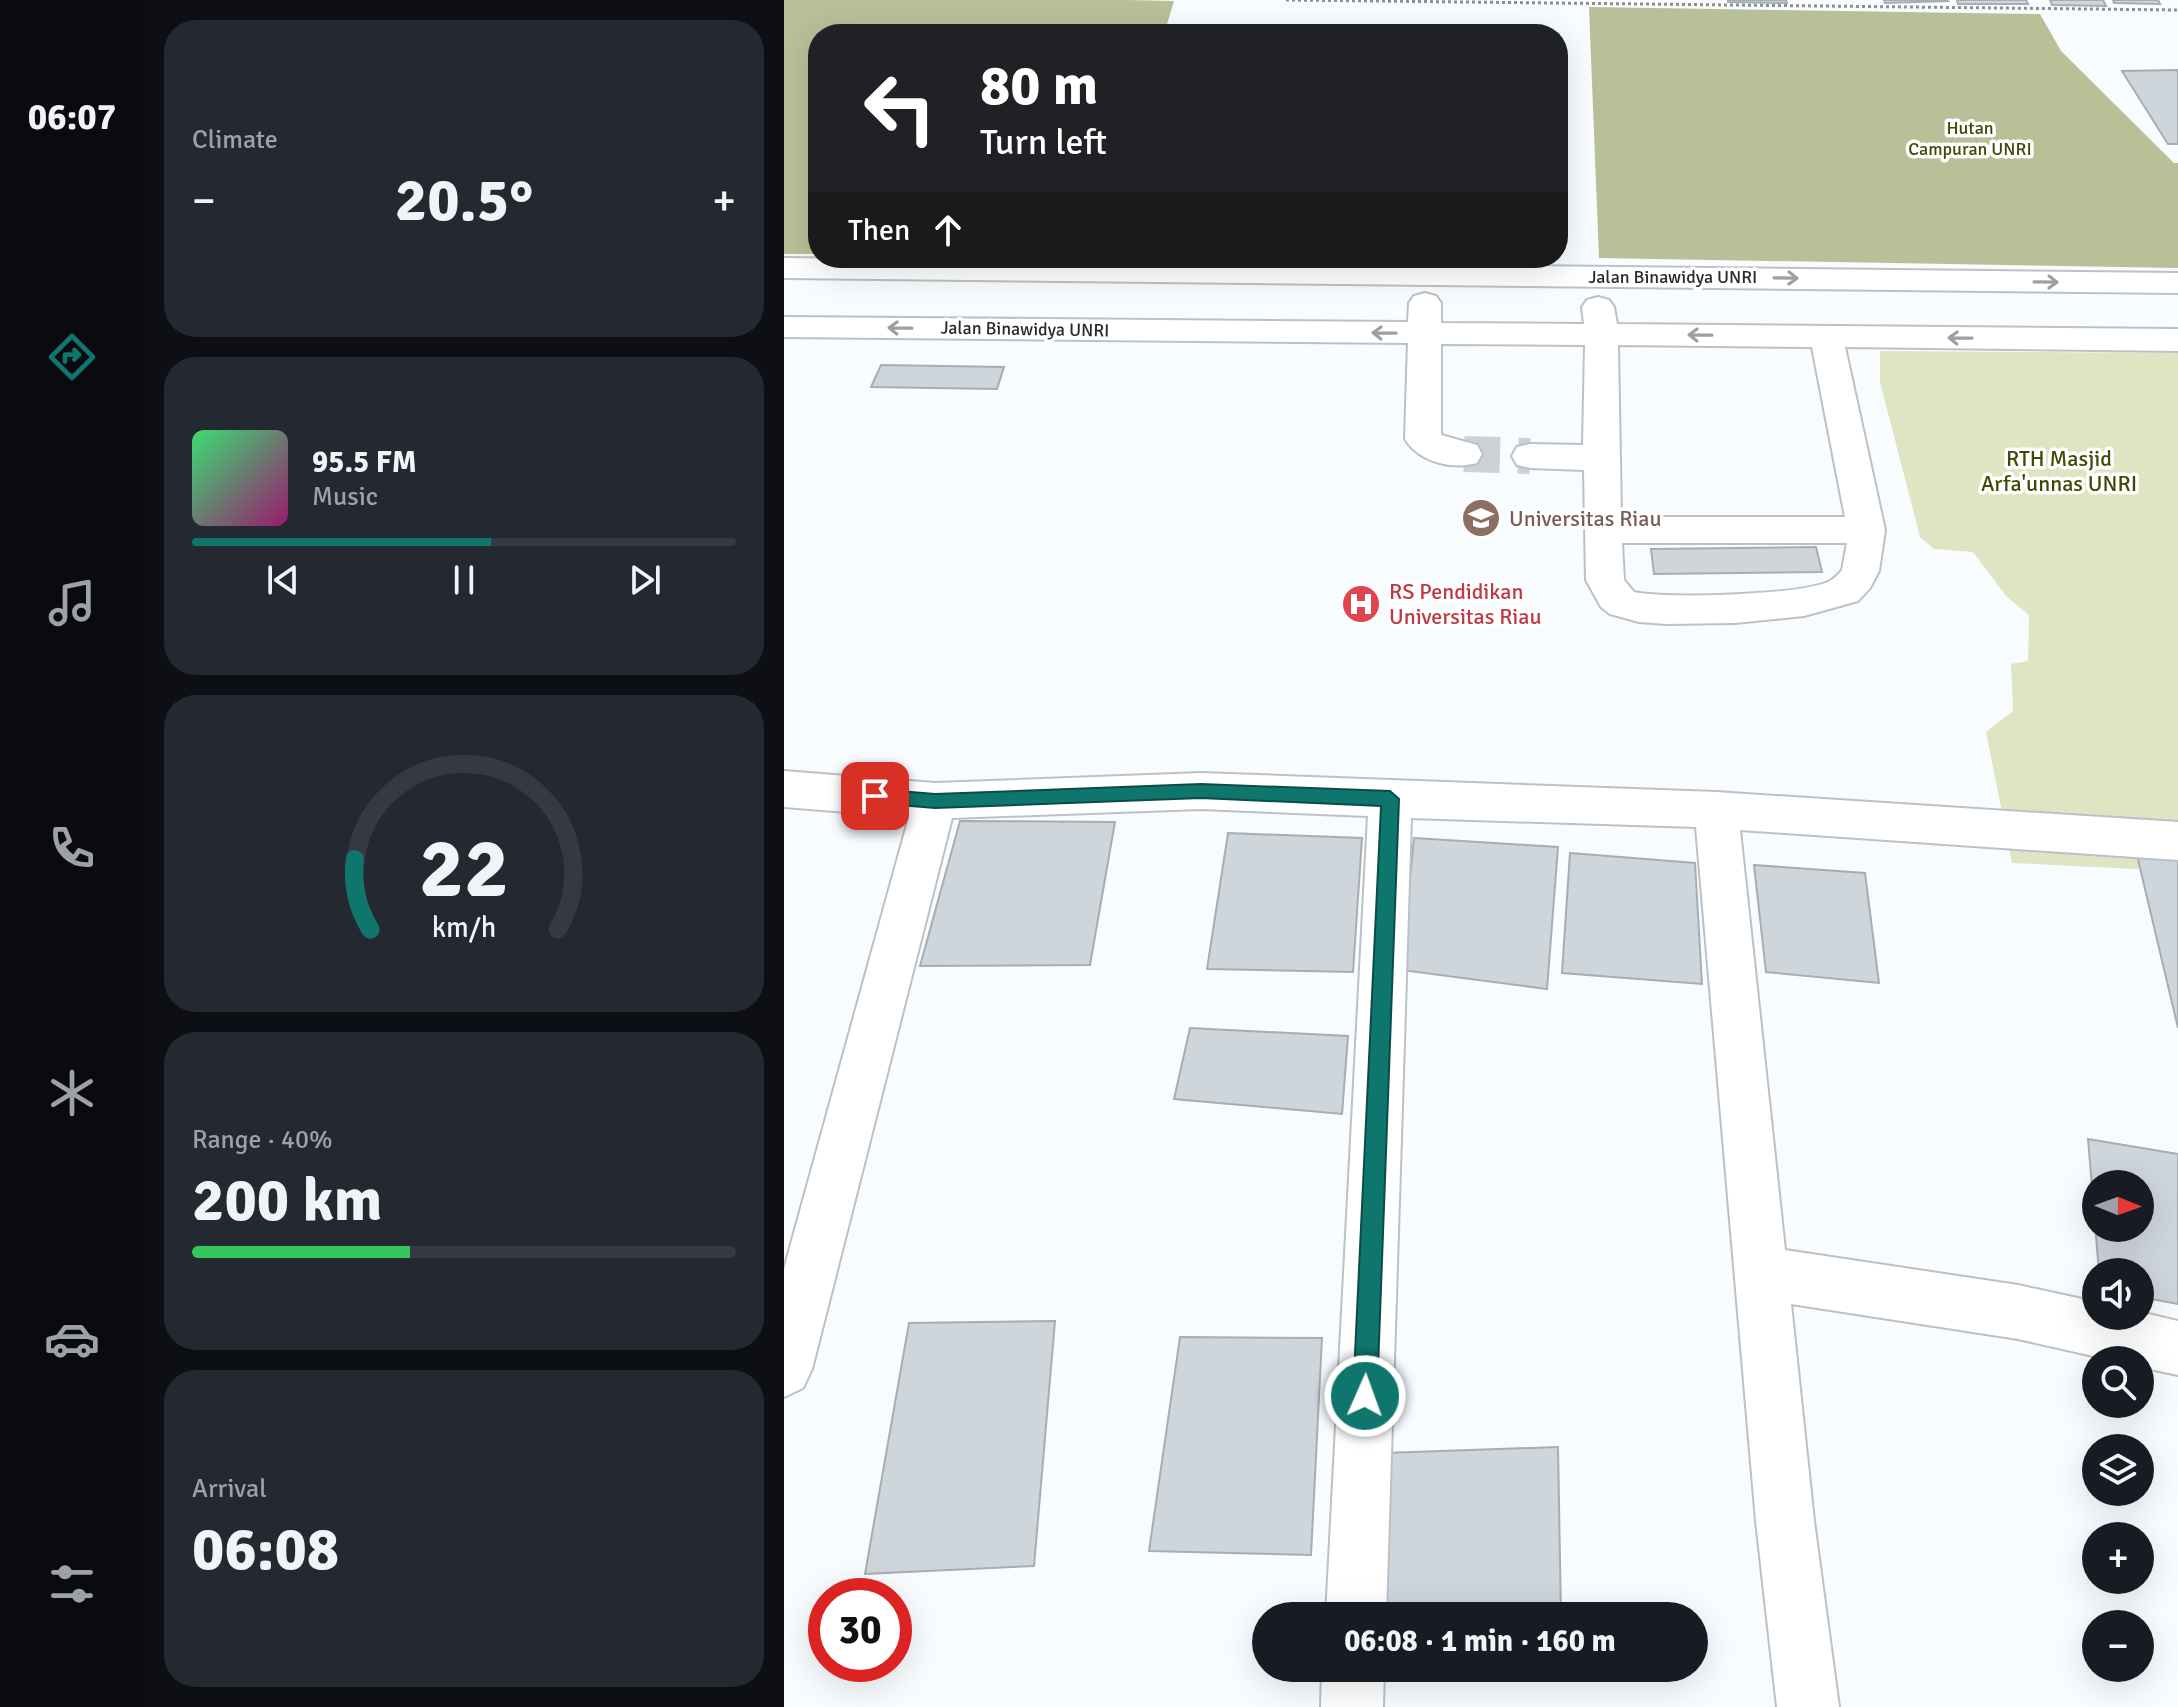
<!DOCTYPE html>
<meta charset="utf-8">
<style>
:root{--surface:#171b24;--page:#242831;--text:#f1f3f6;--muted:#9ea1a6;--line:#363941;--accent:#0f766e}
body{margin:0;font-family:Signika,sans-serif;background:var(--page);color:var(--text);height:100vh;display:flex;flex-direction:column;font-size:30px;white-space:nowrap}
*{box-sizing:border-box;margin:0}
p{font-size:26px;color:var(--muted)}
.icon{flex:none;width:44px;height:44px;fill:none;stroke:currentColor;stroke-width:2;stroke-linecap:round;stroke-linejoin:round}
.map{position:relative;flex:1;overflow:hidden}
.sheet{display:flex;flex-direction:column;gap:20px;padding:20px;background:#0d0f14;width:640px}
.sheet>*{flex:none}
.guide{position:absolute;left:24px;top:24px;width:760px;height:244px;border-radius:32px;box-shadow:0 8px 32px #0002;background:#202124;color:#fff;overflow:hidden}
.needle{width:52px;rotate:91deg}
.controls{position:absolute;left:1298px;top:1170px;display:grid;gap:16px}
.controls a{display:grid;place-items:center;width:72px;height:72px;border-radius:50%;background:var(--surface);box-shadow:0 8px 32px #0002;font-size:40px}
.speed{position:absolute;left:24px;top:1578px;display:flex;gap:16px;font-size:40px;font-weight:700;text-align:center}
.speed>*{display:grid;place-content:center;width:104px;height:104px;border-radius:50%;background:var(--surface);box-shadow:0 8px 32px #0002;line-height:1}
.speed .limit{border:12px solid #d22;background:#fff;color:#111}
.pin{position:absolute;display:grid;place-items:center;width:68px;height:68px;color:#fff;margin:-34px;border-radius:16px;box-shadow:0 4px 12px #0006}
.me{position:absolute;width:88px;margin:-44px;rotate:2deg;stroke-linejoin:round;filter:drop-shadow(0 0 6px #0008)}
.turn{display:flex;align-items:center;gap:28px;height:168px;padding:0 40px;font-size:36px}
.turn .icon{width:104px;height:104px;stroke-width:2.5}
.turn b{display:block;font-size:56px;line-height:68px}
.then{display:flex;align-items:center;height:76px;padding:0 40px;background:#0003;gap:16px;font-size:30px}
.big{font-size:60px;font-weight:700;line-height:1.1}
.sheet .card{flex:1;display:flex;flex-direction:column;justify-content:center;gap:12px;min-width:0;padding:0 28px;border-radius:32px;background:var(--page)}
.sheet .dial{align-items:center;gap:0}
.dial svg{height:208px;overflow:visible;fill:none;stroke:var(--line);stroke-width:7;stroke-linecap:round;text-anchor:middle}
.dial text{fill:var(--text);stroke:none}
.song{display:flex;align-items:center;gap:24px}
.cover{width:96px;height:96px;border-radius:12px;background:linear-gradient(135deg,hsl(140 70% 55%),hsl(320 70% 35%))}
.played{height:8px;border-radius:4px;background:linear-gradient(90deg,var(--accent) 55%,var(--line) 55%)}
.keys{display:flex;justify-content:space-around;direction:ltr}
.heat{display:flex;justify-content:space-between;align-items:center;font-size:44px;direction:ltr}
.charge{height:12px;border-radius:6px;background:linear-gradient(90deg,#34c759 40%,var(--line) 0)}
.trip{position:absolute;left:468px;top:1602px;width:456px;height:80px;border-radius:40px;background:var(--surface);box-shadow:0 8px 32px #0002;font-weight:700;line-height:80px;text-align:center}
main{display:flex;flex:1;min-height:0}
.tab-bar{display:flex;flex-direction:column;width:144px;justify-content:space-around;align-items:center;background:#090b0e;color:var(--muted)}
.tab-bar .icon{width:56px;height:56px}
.tab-bar .on{color:var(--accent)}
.tab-bar b{font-size:36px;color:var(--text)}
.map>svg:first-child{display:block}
.green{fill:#dfe5c2}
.forest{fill:#b9c098}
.building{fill:#ced6dc;stroke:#a6adb3;stroke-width:2;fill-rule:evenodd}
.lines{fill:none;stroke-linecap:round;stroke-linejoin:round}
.minor-tunnel{stroke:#ced2d4;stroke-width:36;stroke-dasharray:36 18;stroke-linecap:butt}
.minor-casing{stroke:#bac2c8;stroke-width:4}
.path{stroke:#8c8f91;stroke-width:3;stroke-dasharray:3 3;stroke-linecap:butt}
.minor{fill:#fff;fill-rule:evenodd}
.oneway{stroke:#9ea0a0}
.route{fill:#0f766e;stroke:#0a4d48;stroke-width:2}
.labels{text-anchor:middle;stroke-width:7;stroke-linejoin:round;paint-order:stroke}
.far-park-label{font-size:18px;fill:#424905;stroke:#fff}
.far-street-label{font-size:18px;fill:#282b2d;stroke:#fff}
.park-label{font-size:22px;fill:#424905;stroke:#fff}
.education-label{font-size:22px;fill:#785e54;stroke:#fff;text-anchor:start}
.health-label{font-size:22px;fill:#be3a42;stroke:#fff;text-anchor:start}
</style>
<main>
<nav class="tab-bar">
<b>06:07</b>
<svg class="icon on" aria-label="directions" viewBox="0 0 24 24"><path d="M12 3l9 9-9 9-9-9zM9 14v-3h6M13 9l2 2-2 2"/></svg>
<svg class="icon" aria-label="music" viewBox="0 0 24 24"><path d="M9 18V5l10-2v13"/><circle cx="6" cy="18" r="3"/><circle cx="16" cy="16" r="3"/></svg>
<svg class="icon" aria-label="phone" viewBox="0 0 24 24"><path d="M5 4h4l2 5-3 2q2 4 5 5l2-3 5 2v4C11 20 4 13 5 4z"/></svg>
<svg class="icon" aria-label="climate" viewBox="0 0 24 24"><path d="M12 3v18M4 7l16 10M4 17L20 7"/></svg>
<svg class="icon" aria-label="car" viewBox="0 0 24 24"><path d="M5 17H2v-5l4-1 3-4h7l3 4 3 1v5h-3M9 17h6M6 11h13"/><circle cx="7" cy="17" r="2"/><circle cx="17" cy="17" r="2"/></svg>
<svg class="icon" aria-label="filters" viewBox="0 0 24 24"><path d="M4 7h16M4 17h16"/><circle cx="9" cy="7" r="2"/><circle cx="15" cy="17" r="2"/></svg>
</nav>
<section class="sheet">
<div class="card"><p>Climate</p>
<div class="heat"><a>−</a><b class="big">20.5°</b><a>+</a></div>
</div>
<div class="card">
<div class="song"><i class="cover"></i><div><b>95.5 FM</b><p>Music</p></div></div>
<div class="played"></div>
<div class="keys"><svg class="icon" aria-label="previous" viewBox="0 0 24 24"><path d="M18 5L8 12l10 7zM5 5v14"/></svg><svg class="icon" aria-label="pause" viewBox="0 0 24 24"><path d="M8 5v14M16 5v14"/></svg><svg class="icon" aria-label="next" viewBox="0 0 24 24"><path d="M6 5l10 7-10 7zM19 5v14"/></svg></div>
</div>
<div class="card dial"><svg viewBox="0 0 100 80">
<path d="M14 69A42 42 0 1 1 86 69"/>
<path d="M14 69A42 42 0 0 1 8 42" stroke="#0f766e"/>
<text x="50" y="56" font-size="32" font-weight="700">22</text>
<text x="50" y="72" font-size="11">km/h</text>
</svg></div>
<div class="card"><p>Range · 40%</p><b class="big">200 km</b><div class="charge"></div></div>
<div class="card"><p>Arrival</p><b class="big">06:08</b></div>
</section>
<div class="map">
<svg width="1394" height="1707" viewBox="0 0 1394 1707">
<rect width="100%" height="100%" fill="#f8fcfe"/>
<polygon class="green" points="1096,351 1394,353 1394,871 1228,863 1202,732 1229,711 1227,664 1244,661 1245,615 1222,596 1189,552 1150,549 1136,537 1096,382"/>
<g class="forest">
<polygon points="0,0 343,0 390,1 380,34 34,34 34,254 0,254"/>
<polygon points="805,7 1256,14 1277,51 1390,163 1394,163 1394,268 815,258"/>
</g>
<g class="building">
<polygon points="944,0 1002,0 1003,3 944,2"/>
<polygon points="1100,0 1163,0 1164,1 1101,3"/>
<polygon points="1173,0 1242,0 1244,4 1174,4"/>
<polygon points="1266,0 1319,0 1322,6 1268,5"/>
<polygon points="1329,0 1374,0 1376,4 1330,3"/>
<polygon points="1394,70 1394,144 1384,144 1338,71"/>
<polygon points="97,365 220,367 213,389 87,387"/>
<polygon points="1032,547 1038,572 870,574 867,549"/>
<polygon points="176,821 331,822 306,965 136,966"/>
<polygon points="444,833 578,838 569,972 423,969"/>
<polygon points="630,838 774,847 763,989 617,970"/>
<polygon points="1352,851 1394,853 1394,1028"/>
<polygon points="786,853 911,863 918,984 778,973"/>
<polygon points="970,865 1081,873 1095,983 982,972"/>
<polygon points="406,1028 564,1036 558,1114 390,1099"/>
<path d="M1304 1139 1394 1154V1304L1356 1297V1272H1315ZM1312 1184H1356V1228H1312Z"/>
<polygon points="271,1321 250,1566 81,1574 125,1323"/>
<polygon points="396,1337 538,1338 527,1555 365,1551"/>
<polygon points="774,1447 777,1616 601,1616 601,1453"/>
<polygon points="601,1668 765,1668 601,1675"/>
</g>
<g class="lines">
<polyline class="minor-tunnel" points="680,454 746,456"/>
<defs>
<g id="minor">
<polygon points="0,258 1394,273 1394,293 0,278"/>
<path d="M641 293 652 296 657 303V323L800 324 798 307 803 300 814 297 825 300 830 307 833 324 1394 329V351L1061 347 1101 530 1095 571 1086 588 1074 601 1020 616 951 623 882 624 855 622 826 614 817 607 802 580 800 470 746 468 733 465 728 456 733 447 746 444 799 445 801 345 657 344V435L693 445 698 454 693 463C668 470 635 462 621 439L624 343 0 337V317L624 322 625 303 630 296ZM834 345 1028 347 1061 517H837ZM838 543H1063L1058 570C1054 575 1050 579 1044 582 1014 595 883 599 850 592L840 580Z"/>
<polygon points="0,771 151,783 417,773 932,792 1394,822 1394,860 956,830 1001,1250 1234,1285 1312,1302 1312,1316 1356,1316 1356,1312 1394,1321 1394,1375 1356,1367 1356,1360 1327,1360 1234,1339 1007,1304 1030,1521 1055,1707 993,1707 972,1521 912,827 627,818 602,1616 542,1616 584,816 417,809 168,818 28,1369 19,1388 0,1397 0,1269 125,817 0,807"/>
<polygon points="538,1668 600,1668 599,1707 537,1707"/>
</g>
</defs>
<use href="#minor" class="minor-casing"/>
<polyline class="path" points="502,0 1394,10"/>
<use href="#minor" class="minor"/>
</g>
<defs><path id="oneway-shaft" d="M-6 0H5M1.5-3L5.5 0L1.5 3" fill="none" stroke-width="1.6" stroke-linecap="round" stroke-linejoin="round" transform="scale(2)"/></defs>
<g class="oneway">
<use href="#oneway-shaft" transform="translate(1002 278) rotate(1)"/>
<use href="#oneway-shaft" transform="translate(1262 282) rotate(1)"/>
<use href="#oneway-shaft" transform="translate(116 328) rotate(-179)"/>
<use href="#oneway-shaft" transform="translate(600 333) rotate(-179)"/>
<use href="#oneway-shaft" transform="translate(916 335) rotate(-179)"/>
<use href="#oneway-shaft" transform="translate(1176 338) rotate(-179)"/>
</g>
<polygon class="route" points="417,784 606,791 615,799 593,1396 589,1404 581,1408 573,1404 569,1396 597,806 417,798 151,808 91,803 82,796 91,789 151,794"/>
<defs>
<symbol id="university-disc" viewBox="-11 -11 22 22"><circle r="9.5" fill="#8d6e63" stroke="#fff"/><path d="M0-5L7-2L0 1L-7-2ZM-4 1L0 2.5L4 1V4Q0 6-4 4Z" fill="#fff"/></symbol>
<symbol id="hospital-disc" viewBox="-11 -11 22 22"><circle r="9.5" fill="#e0444e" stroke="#fff"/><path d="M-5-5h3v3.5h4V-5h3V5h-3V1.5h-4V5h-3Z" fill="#fff"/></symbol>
</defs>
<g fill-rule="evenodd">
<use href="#university-disc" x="675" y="496" width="44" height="44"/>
<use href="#hospital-disc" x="555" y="582" width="44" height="44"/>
</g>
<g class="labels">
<g class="far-park-label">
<text x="1186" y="134">Hutan<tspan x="1186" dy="21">Campuran UNRI</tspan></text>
</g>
<g class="far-street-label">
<text x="889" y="283">Jalan Binawidya UNRI</text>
<text transform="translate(241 329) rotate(1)" y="6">Jalan Binawidya UNRI</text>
</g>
<g class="park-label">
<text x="1275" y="466">RTH Masjid<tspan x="1275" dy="25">Arfa'unnas UNRI</tspan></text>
</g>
<g class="education-label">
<text x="725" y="526">Universitas Riau</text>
</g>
<g class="health-label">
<text x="605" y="599">RS Pendidikan<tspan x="605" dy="25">Universitas Riau</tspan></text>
</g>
</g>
</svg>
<div class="controls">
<a><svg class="needle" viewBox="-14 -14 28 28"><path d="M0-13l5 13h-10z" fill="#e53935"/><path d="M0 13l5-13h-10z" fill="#9ea1a6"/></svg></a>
<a><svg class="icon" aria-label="sound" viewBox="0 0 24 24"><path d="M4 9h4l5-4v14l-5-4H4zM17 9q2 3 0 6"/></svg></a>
<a><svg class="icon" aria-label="search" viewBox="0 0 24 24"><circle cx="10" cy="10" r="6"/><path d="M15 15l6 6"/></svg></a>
<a><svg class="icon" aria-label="layers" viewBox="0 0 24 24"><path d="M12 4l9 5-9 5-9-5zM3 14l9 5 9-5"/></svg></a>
<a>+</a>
<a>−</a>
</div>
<div class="speed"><div class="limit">30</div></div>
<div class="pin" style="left:91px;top:796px;background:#d93025"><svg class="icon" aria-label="arrive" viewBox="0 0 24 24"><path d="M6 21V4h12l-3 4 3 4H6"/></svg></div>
<svg class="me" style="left:581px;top:1396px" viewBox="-20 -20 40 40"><circle r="17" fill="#0f766e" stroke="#fff" stroke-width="3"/><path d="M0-11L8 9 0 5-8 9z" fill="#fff"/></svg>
<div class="trip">06:08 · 1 min · 160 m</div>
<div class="guide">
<div class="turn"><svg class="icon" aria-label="left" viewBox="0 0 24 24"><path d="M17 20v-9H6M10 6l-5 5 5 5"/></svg><div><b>80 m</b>Turn left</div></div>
<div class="then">Then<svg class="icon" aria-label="ahead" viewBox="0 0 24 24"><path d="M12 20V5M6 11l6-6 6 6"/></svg></div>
</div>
</div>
</main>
